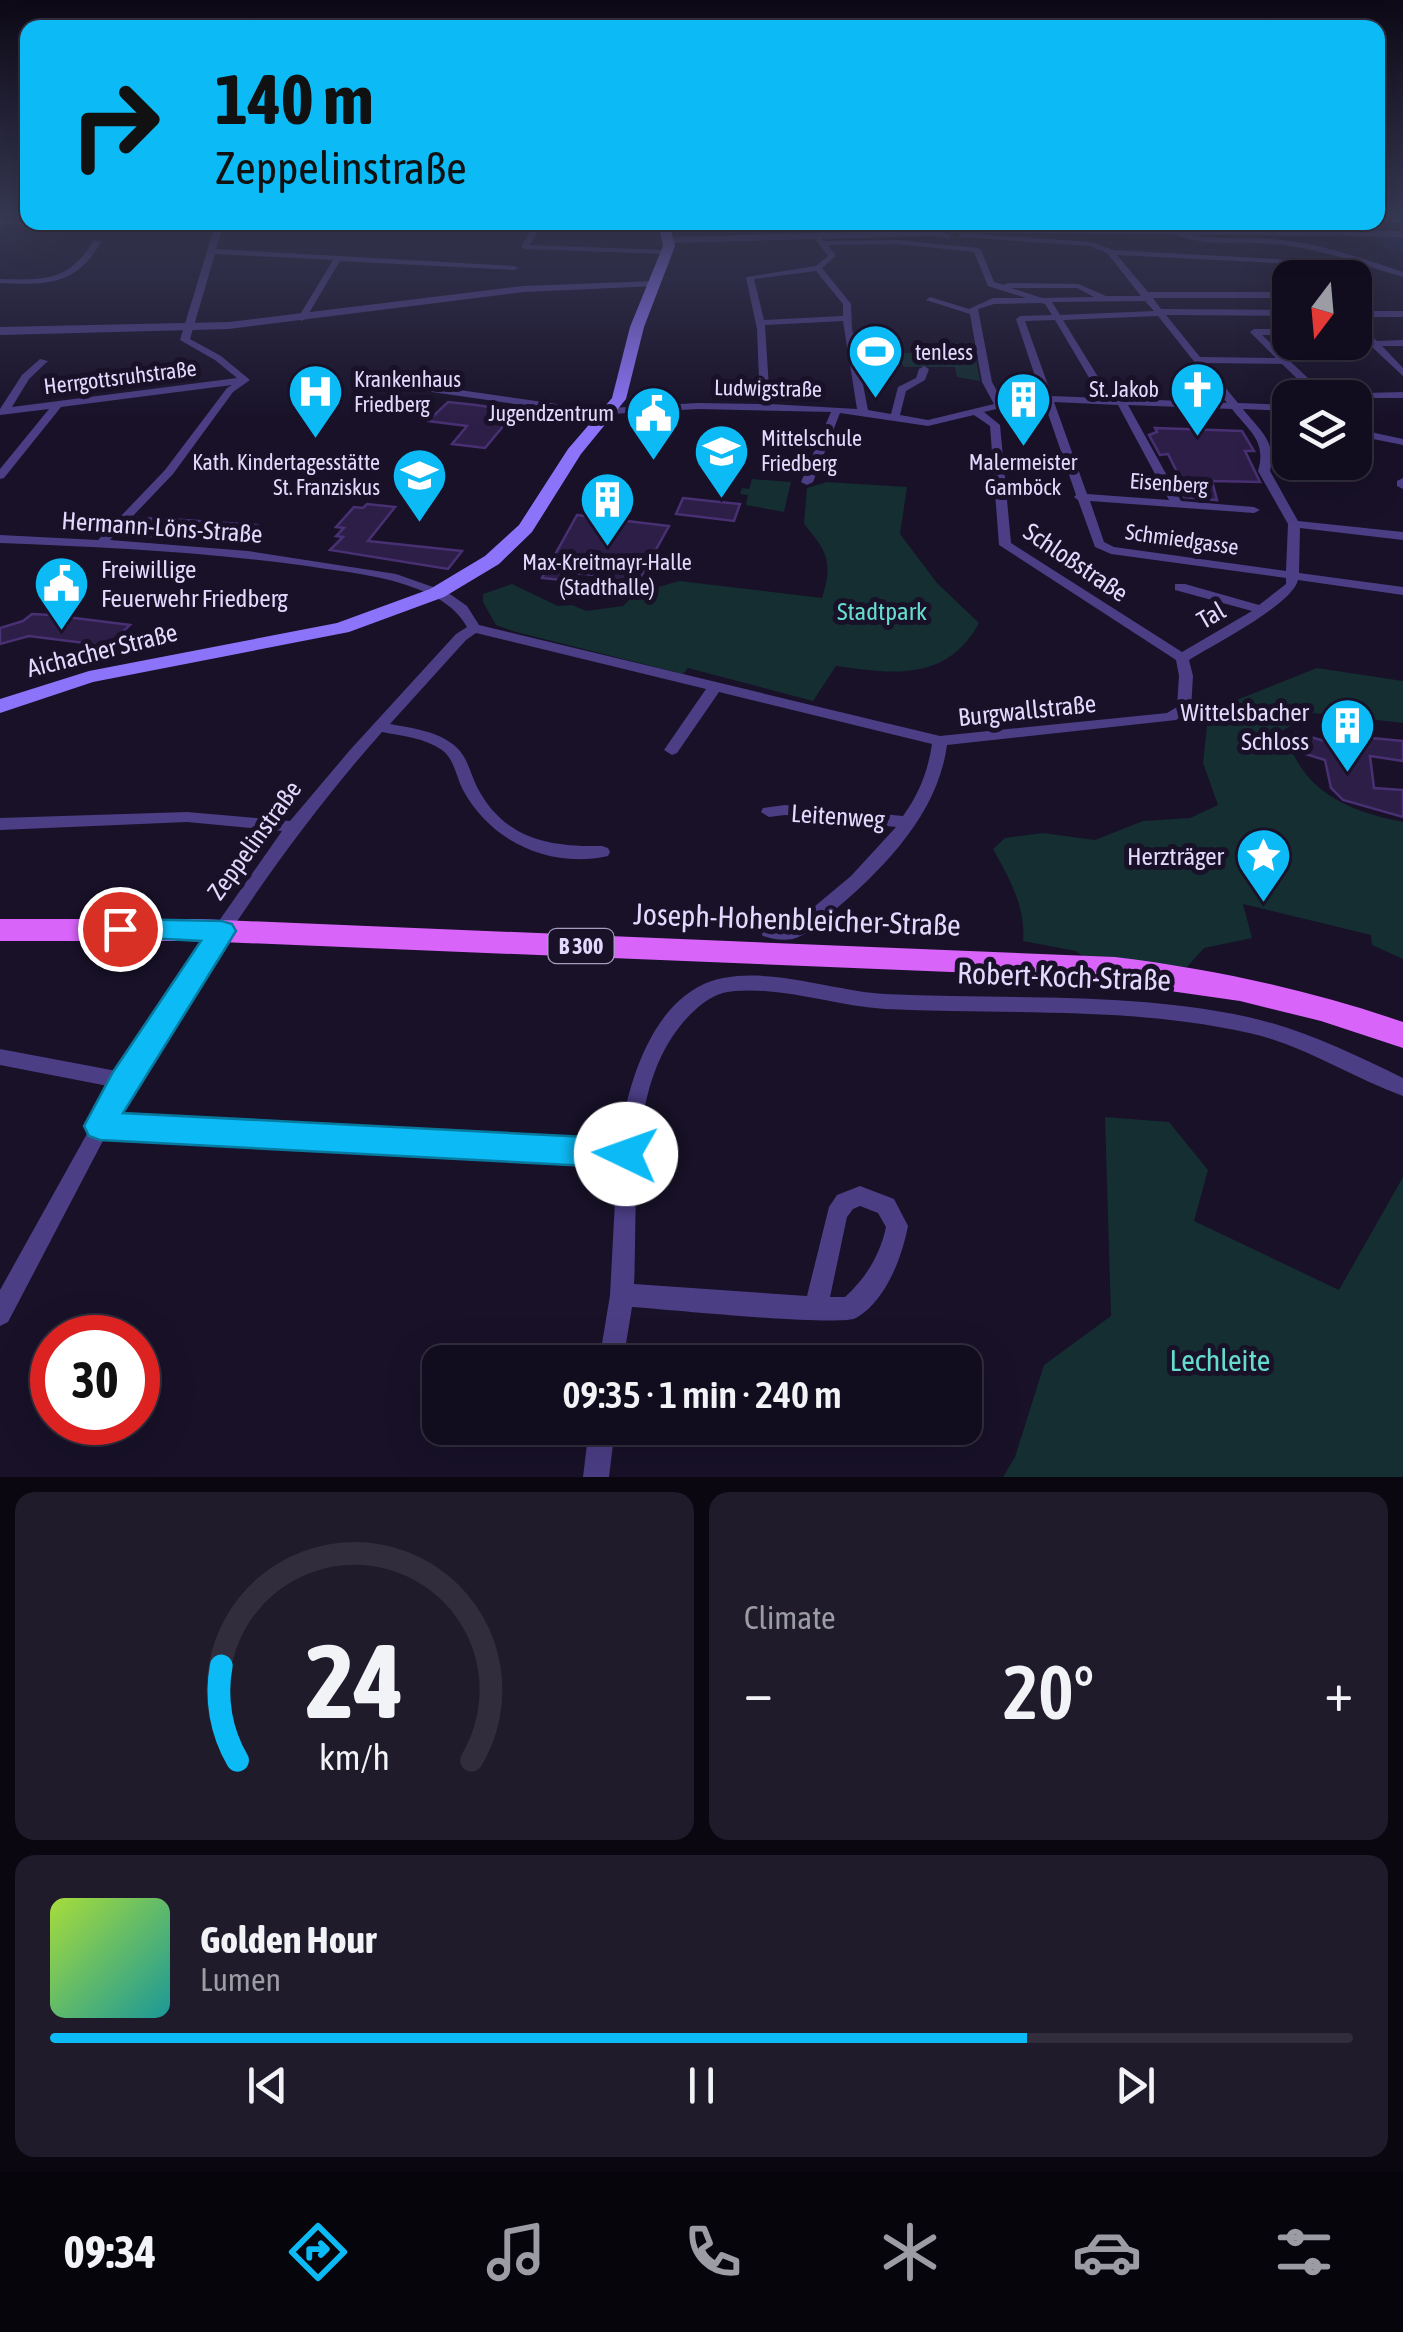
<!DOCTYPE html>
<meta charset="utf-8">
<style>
:root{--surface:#120d1e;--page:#1f1b2b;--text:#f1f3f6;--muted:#9c9ca4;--line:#312d3c;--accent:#0cbbf6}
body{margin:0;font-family:"Asap Condensed",sans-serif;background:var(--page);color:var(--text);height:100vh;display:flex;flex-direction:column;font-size:38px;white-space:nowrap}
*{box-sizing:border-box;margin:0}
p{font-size:32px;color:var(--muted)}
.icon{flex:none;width:55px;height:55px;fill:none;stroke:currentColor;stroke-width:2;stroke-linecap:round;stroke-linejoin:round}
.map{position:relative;height:1477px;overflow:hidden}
.sheet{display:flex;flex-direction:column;gap:15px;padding:15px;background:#0a0710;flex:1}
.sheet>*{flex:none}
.banner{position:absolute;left:20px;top:20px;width:1365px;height:210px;border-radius:20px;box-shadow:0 10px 40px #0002,0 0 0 2px var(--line);background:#0cbbf6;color:#111;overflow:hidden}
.needle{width:65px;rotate:196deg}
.tools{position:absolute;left:1272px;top:260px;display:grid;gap:20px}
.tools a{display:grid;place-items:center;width:100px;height:100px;border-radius:20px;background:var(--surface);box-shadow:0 10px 40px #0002,0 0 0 2px var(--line);font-size:50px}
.speed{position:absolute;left:30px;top:1315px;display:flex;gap:20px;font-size:50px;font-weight:700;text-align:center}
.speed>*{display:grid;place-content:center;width:130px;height:130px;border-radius:50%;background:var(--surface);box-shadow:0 10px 40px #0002,0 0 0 2px var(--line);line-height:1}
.speed .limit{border:15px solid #d22;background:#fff;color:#111}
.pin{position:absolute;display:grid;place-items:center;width:85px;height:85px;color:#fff;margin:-42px;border:5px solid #fff;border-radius:50%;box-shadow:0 2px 10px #0007}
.me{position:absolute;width:110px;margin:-55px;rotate:273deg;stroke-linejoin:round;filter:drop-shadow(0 0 8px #0008)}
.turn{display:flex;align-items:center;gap:35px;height:210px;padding:0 30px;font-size:45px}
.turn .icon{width:130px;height:130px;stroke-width:2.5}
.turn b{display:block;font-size:70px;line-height:85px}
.big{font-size:75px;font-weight:600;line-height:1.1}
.sheet .widget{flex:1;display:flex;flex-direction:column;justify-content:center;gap:15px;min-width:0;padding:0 35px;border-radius:20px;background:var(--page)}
.sheet .dial{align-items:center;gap:0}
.dial svg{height:260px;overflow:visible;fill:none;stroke:var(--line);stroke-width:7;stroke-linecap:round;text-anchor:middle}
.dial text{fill:var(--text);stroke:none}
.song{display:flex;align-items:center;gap:30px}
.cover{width:120px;height:120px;border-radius:15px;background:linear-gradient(135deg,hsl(80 70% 55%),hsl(180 70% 35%))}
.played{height:10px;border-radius:5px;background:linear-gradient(90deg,var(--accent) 75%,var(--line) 75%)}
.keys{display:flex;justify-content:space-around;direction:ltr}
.heat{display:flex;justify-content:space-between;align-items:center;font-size:55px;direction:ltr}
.sheet .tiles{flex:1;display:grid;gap:15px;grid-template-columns:1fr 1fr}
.widget:last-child{grid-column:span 2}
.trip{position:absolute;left:422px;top:1345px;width:560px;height:100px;border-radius:20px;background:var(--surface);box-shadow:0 10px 40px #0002,0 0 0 2px var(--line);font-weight:600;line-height:100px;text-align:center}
.tabs{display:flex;height:160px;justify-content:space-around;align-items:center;background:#07050c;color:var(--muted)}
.tabs .icon{width:70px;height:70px}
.tabs .selected{color:var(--accent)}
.tabs b{font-size:45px;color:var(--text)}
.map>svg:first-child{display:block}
.green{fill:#142e32}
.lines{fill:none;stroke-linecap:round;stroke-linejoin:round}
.river{fill:#0d1845;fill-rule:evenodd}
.building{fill:#2d1e48;stroke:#483073;stroke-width:2.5}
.minor{fill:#4b3e85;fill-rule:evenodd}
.tertiary{fill:#4b3e85;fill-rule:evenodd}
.secondary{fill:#8c74fa;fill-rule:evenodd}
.primary{fill:#d964fa;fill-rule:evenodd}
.rail{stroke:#0cbbf6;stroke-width:2.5;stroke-dasharray:9 6;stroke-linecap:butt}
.route{fill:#0cbbf6;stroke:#087aa0;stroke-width:2.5}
.labels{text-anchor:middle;stroke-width:10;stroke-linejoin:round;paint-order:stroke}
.far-poi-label{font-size:22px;fill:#e3d9fe;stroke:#181128;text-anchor:start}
.far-street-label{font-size:22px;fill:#e3d9fe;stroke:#181128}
.shield{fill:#181128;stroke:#a69dbe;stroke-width:2.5}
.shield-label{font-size:22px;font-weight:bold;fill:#e3d9fe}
.street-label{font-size:25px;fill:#e3d9fe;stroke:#181128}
.poi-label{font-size:25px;fill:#e3d9fe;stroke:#181128;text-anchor:end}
.park-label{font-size:25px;fill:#66dcd1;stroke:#181128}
.near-street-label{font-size:30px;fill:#e3d9fe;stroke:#181128}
.near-park-label{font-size:30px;fill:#66dcd1;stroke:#181128}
</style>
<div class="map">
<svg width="1403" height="1477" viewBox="0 0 1403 1477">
<rect width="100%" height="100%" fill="#181128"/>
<g class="green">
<polygon points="948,343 973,344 980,381 957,377 955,367 904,367 894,353 948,352"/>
<polygon points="752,479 791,482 784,512 746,505 748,495 740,494 742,488 749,489"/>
<path d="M827 482 907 487 900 534 937 583 979 623C947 682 893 674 836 666L813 701 688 668 683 674 516 632 496 625 483 602V594L512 584 558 606 572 605 586 611 623 606 635 594 679 581 822 598C833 563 828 552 804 524L807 488Z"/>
<path d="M1317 668 1403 681V723L1314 713 1278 733 1274 746 1293 753C1313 797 1357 813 1403 822V959L1372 945 1371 935 1243 904 1252 938 1204 948 1187 967 1084 957 1076 951 1023 941C1026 907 1009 878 993 849L1005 838 1043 833 1095 840 1143 821 1190 818 1218 805 1203 763 1208 716 1239 699Z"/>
<polygon points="1105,1117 1169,1122 1208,1170 1194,1221 1339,1290 1403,1177 1403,1477 1003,1477 1015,1457 1044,1365 1111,1316"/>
</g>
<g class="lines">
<polygon class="river" points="1356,222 1375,222 1403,241 1403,253"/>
</g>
<g class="building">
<polygon points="448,402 476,405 516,411 485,448 452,444 467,426 428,421"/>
<polygon points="1155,428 1242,431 1254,451 1245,451 1260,482 1212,481 1217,500 1184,497 1183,484 1168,454 1160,455 1149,435 1157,432"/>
<polygon points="683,498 710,501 740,504 734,521 676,514"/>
<polygon points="367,504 395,507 368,541 462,551 448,569 330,550 343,537 336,536 344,528 336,527 354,507 363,508"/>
<polygon points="577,515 669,526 633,591 598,587 603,576 575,573 570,581 542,578"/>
<polygon points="138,518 169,519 257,525 244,542 150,536"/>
<polygon points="32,614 51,615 130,625 108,646 29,636 0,644 0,628 23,621"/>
<polygon points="1296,733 1328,742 1331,734 1403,741 1403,761 1370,756 1374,788 1403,790 1403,817 1343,800 1331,788 1325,760 1292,750"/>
</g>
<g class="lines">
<g class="minor">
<polygon points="0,220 100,228 104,230 100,232 0,224"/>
<path d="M216 222H224L216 249 514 266 518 268 514 270 340 261 306 318 302 321 298 318 333 260 215 254 190 339 221 356 250 380 233 392 173 474 110 540 248 551 396 574 447 592 467 606 479 625 940 736 1167 713 1177 707 1179 676 1176 660 999 545 990 426 974 415 928 426 840 413 813 482 807 485 801 482 831 412 698 409 592 415 425 391 420 388 425 385 592 409 698 403 760 404 757 329 746 277 816 266 828 256 816 240 820 238 824 241 898 240 977 248 981 250 994 282 1004 285 1008 283 1078 284 1106 296H1141L1107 253 1090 246 958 237 961 233 1091 242 1113 250 1276 259 1294 262 1311 278H1302L1288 266 1276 263 1117 255 1148 292H1290V298H1153L1161 309 1290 310V316L1166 315 1200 357 1276 358 1250 332 1254 329H1290V335H1262L1325 394 1403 392V398H1317L1282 364 1205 363 1238 403 1290 405V411L1243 409C1260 431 1277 441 1270 471L1298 521 1403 532V540L1300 528 1299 573 1403 587V595L1298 580C1292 605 1213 645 1189 660L1193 676 1191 709 1176 720 947 745C938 814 883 870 831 913 820 922 808 935 793 939 783 941 772 939 763 936L760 931 763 926C774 923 785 929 796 922L851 876 896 827 785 815 769 817 761 812 763 808 785 805 903 816C919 794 928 771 932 744L719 692 677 753 672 755 664 750 706 689 476 633 466 640 390 724C411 728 438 731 455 746 468 757 470 773 477 787 504 839 549 847 602 846L608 848 610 852 608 856C550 869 491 842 463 790 456 777 455 760 442 750 425 738 402 736 382 732 278 849 194 982 116 1118L619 1144C626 1091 647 1015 698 987 750 959 829 991 885 994 1006 1000 1128 991 1248 1017 1302 1029 1353 1054 1403 1078V1096C1350 1077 1304 1045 1249 1033 1129 1006 1007 1015 885 1009 835 1006 785 987 735 991 719 992 707 999 695 1010 624 1075 639 1197 634 1284L807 1296 829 1207 837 1195 860 1186 894 1199 908 1226C902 1257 886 1301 856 1318 840 1327 663 1309 632 1307L623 1362H599L610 1295 617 1163 106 1135 8 1322 0 1326V1290L113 1087 0 1065V1049L122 1072 207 938 282 831 187 822 0 830V818L187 812 290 821 350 750 456 634 467 627C456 608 440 598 420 590 384 575 345 572 307 566 205 552 103 547 0 543V535L98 540 165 470 227 388 232 385 61 407 4 478 0 479V469L49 409 0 415V409L22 375 40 359 48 361 29 379 12 407 237 378 215 360 180 340ZM898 244 974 252 988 286 1026 298H993L969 309 930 297 926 300 970 314 982 382 994 404 928 420 900 415 906 391 925 380 929 369 924 366 919 369 916 378 898 387 891 414 868 410 852 329 851 304 822 268 836 256 828 245ZM816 271 843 304V316L764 320 754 279ZM1011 288H1077L1094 297 1042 298ZM1145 301 1154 311 1060 315 1052 302ZM1041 303 1045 304 1052 315 1020 316 1016 319 1042 397 1003 402 992 382 978 309 994 304ZM1158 316 1227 403 1111 398 1063 320ZM1055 320 1101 398 1052 396 1025 321ZM843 321 857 409 770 404 765 325ZM1044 402 1076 495 1074 497 1078 500 1095 547 1111 554 1286 578V584L1259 605 1185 584H1175V590L1252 611 1182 652 1011 543 1000 425 984 412 1013 405ZM1054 402 1118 405 1169 500 1087 494ZM1128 405 1232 409C1249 431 1267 441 1258 471L1288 524 1286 571 1114 547 1104 542 1090 501 1254 513 1260 510 1254 507 1181 501ZM860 1206 878 1213 886 1227C880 1255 866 1278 845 1297H830L847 1217 853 1209Z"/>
<polygon points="401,222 535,227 539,229 530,245 667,250 671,252 667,254 525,249 521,247 530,231"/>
<path d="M1178 231C1212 242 1247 236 1282 240 1319 244 1355 256 1391 268L1403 272V277C1363 265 1325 250 1283 245 1247 240 1210 248 1175 235Z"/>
<path d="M94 240 101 242C76 286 46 285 0 283V279C44 280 69 282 94 240Z"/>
<rect x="1355" y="311" width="48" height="6"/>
<polygon points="1355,321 1377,341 1403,340 1403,346 1382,346 1403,368 1403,376 1372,347 1368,346 1368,342 1355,329"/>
<polygon points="1355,421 1375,433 1403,439 1403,445 1368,438 1355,429"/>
<polygon points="1403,478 1403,489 1397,486 1397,481"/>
<polygon points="589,1428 615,1428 609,1477 583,1477"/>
</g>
<g class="tertiary">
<polygon points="935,226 1403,231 1403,237 942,232 950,235 950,239 933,236 670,243 665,240 670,237 930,230"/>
<polygon points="654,281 658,282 658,286 523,292 229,329 0,335 0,327 229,322 523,286"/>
</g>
<polygon class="secondary" points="658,222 669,222 675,246 644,327 626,399 581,454 532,532 499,564 444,597 349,632 93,682 0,713 0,699 89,671 337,623 430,589 485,556 519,525 568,449 612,398 630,327 663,246"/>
<path class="primary" d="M0 919H197L1115 957C1214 969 1309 990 1403 1022V1048L1321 1021 1240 1001 1072 977 197 941H0Z"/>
<polyline class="rail" points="1378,220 1403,221"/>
</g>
<linearGradient id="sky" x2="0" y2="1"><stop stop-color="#0d0916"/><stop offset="0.51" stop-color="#373853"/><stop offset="1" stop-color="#373853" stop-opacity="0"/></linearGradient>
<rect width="1403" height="422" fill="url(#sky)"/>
<polygon class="route" points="120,919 222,921 232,924 236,931 123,1113 626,1139 637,1143 642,1154 637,1164 626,1168 100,1140 89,1136 84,1126 113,1072 201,941 110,936 106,929 110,922"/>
<defs>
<symbol id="stadium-pin" viewBox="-11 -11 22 30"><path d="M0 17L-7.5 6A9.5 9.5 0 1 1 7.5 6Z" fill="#0cbbf6" stroke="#181128"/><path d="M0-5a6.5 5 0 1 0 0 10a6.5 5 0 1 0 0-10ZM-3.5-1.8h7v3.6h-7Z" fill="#fff"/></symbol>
<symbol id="church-pin" viewBox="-11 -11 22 30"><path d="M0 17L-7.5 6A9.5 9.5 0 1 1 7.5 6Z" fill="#0cbbf6" stroke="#181128"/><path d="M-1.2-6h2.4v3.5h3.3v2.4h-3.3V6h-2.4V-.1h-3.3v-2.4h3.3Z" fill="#fff"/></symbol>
<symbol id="hospital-pin" viewBox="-11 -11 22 30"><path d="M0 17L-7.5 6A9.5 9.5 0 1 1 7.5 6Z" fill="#0cbbf6" stroke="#181128"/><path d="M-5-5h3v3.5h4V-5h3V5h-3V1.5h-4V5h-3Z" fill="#fff"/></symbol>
<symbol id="building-pin" viewBox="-11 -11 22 30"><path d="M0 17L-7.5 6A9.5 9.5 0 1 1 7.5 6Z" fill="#0cbbf6" stroke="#181128"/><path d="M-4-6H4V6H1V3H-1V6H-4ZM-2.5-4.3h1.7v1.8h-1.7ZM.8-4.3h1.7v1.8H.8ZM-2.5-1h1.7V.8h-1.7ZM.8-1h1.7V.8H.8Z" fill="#fff"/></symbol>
<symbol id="civic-pin" viewBox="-11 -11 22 30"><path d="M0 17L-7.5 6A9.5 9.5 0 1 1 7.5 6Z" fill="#0cbbf6" stroke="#181128"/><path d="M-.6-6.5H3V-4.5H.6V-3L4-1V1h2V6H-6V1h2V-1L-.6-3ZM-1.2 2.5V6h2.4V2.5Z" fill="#fff"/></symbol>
<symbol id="school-pin" viewBox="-11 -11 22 30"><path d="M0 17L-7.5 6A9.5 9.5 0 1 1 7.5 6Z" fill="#0cbbf6" stroke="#181128"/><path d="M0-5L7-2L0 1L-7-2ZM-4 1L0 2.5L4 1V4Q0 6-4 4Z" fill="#fff"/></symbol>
<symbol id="sight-pin" viewBox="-11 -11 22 30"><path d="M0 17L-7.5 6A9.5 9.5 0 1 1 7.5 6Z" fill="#0cbbf6" stroke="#181128"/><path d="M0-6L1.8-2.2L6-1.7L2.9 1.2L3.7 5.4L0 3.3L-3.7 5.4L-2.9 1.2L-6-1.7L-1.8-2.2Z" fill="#fff"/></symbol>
</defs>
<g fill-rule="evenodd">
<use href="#stadium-pin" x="844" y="320" width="63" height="86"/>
<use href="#church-pin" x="1166" y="358" width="63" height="86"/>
<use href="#hospital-pin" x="284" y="360" width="63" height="86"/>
<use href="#building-pin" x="992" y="368" width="63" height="86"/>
<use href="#civic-pin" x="622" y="382" width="63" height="86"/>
<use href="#school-pin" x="690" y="420" width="63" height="86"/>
<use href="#school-pin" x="388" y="444" width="63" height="86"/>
<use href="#building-pin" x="576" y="468" width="63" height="86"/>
<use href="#civic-pin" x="30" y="552" width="63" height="86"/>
<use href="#building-pin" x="1316" y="694" width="63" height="86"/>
<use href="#sight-pin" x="1232" y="824" width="63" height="86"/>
</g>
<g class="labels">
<g class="far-poi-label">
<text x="915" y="360">tenless</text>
<text x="354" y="387">Krankenhaus<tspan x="354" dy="25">Friedberg</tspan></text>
<text x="1159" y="397" text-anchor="end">St. Jakob</text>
<text x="614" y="421" text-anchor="end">Jugendzentrum</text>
<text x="761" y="446">Mittelschule<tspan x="761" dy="25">Friedberg</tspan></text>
<text x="380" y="470" text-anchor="end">Kath. Kindertagesstätte<tspan x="380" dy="25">St. Franziskus</tspan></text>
<text x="1023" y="470" text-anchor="middle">Malermeister<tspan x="1023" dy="25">Gamböck</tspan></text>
<text x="607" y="570" text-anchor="middle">Max-Kreitmayr-Halle<tspan x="607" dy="25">(Stadthalle)</tspan></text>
</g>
<g class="far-street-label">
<text transform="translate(120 377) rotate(-7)" y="8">Herrgottsruhstraße</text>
<text transform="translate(768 388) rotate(1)" y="8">Ludwigstraße</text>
<text transform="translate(1169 483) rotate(4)" y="8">Eisenberg</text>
<text transform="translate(1182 539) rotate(8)" y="8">Schmiedgasse</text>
</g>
<rect class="shield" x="548.5" y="929" width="65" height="34" rx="8"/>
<g class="shield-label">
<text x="581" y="954">B 300</text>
</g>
<g class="street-label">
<text transform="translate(162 527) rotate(4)" y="9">Hermann-Löns-Straße</text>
<text transform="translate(1076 562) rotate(34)" y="9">Schloßstraße</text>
<text transform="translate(1211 615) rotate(-30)" y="9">Tal</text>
<text transform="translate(102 650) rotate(-14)" y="9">Aichacher Straße</text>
<text transform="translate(1027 710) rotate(-6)" y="9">Burgwallstraße</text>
<text transform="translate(838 816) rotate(4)" y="9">Leitenweg</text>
<text transform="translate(254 840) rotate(-54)" y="9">Zeppelinstraße</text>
</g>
<g class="poi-label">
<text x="101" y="578" text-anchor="start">Freiwillige<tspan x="101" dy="29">Feuerwehr Friedberg</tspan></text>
<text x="1309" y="721">Wittelsbacher<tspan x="1309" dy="29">Schloss</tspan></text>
<text x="1224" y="865">Herzträger</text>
</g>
<g class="park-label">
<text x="882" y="620">Stadtpark</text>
</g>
<g class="near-street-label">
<text transform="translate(797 920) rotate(2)" y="10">Joseph-Hohenbleicher-Straße</text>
<text transform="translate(1064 977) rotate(2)" y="10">Robert-Koch-Straße</text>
</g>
<g class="near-park-label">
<text x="1220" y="1371">Lechleite</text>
</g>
</g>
</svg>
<div class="tools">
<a><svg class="needle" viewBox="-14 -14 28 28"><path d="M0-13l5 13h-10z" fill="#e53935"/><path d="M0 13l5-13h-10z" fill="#9c9ca4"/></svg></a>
<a><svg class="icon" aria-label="layers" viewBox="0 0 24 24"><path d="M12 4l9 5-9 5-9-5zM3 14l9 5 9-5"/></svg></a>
</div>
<div class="speed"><div class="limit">30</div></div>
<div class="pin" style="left:120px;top:929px;background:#d93025"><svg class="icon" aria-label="arrive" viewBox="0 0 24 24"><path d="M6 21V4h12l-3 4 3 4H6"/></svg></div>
<svg class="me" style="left:626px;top:1154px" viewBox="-20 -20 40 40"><circle r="19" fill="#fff"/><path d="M0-13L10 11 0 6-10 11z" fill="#0cbbf6"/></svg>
<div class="trip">09:35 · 1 min · 240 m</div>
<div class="banner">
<div class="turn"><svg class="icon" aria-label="right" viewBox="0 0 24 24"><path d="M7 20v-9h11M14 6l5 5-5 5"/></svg><div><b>140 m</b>Zeppelinstraße</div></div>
</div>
</div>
<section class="sheet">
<div class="tiles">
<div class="widget dial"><svg viewBox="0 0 100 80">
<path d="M14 69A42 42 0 1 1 86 69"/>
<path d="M14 69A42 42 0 0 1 9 40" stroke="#0cbbf6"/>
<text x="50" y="56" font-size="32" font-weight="700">24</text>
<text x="50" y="72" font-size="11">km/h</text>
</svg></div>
<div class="widget"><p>Climate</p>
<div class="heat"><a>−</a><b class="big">20°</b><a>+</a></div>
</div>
<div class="widget">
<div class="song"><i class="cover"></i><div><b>Golden Hour</b><p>Lumen</p></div></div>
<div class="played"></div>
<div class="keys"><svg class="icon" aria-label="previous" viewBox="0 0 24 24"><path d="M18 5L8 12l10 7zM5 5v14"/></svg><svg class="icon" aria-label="pause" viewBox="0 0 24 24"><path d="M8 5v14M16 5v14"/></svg><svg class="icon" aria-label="next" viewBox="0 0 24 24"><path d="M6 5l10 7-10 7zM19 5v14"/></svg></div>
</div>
</div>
</section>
<nav class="tabs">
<b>09:34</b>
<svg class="icon selected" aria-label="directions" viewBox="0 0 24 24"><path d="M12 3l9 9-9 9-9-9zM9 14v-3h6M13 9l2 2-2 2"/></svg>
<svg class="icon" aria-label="music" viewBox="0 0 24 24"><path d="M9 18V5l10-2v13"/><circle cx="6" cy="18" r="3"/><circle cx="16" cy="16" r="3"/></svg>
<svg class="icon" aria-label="phone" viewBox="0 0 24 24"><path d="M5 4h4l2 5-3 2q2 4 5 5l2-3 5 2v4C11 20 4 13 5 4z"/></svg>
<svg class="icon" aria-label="climate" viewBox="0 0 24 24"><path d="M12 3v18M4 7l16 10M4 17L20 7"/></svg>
<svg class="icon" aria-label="car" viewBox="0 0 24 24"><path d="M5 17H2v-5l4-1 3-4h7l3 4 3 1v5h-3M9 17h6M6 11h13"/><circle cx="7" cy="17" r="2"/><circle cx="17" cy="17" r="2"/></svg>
<svg class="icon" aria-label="filters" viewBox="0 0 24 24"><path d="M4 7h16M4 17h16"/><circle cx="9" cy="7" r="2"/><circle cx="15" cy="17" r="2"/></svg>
</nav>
